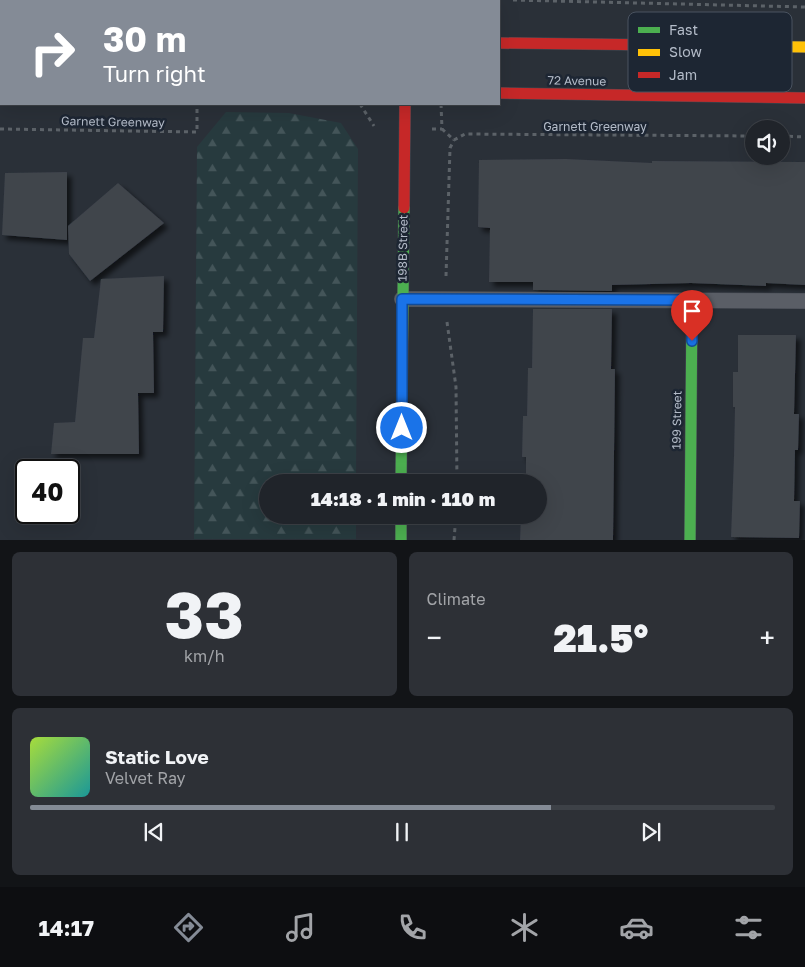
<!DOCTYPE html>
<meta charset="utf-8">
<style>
:root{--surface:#20242a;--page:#2d3036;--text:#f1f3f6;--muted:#a2a4a8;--line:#3d4147;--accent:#848b96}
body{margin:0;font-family:"Golos Text",sans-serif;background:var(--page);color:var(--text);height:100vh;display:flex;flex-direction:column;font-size:19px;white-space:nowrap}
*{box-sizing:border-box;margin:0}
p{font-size:16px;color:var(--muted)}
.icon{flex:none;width:28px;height:28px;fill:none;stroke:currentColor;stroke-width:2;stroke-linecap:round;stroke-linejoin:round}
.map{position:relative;height:540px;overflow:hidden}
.details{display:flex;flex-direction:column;gap:12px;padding:12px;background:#121417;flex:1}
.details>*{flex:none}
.guide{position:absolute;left:0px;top:0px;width:500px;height:105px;box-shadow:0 5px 20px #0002,0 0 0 1px var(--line);background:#848b96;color:#fff;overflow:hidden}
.controls{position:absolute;left:745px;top:120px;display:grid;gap:10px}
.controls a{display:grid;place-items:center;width:45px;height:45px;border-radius:50%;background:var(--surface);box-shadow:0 5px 20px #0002,0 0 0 1px var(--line);font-size:25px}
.speed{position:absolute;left:15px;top:459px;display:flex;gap:10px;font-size:25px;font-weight:700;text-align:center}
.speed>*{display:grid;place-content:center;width:65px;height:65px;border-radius:50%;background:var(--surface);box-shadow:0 5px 20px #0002,0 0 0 1px var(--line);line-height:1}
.speed .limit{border:2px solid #111;border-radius:8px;background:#fff;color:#111}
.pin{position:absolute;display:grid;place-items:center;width:42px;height:42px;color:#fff;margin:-51px -21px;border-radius:50% 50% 50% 0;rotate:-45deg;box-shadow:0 0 5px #0007}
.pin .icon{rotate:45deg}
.me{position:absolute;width:55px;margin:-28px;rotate:0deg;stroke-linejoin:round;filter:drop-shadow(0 0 4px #0008)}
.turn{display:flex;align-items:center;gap:18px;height:105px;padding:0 20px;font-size:22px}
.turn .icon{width:65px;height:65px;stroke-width:2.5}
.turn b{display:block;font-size:35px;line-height:42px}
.big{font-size:38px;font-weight:800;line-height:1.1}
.details .tile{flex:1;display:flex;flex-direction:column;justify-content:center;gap:8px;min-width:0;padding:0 18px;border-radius:8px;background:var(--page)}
.details .dial{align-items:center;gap:0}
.dial b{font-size:65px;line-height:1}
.song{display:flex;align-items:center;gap:15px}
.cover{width:60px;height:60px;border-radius:8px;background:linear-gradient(135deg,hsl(80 70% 55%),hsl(180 70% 35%))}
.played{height:5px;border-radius:2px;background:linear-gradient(90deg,var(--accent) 70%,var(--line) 70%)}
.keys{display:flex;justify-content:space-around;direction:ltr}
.heat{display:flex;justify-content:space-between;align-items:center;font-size:28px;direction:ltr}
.details .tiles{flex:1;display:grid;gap:12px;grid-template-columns:1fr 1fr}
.tile:last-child{grid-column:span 2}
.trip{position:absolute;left:259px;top:474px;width:288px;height:50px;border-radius:25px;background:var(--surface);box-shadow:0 5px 20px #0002,0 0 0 1px var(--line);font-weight:800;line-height:50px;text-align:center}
.tabs{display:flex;height:80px;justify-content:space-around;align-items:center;background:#0d0e11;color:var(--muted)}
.tabs .icon{width:35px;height:35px}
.tabs .active{color:var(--accent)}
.tabs b{font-size:22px;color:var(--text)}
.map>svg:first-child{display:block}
.forest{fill:url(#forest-firs)}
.building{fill:#3f444c;filter:url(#shadow)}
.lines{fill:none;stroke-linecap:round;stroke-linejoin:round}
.lane-casing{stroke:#484c55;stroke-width:16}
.street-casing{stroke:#484c55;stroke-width:29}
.fast-casing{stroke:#484c55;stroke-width:12}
.slow-casing{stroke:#484c55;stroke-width:12}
.jam-casing{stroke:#484c55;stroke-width:12}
.path{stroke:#5c6268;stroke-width:3;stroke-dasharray:4 4;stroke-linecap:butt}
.lane{stroke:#5a5e66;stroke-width:15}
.street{stroke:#5a5e66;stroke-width:28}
.fast{stroke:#4caf50;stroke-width:11}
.slow{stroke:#ffc107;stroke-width:11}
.jam{stroke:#c62828;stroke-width:11}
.route-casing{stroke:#114b97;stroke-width:12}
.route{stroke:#1a73e8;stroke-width:9}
.labels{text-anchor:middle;stroke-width:5;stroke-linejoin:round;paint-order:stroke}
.street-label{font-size:12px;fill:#b4bcc9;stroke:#1d2633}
.key{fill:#1d2633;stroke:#4a5360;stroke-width:1}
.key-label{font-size:14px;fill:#b4bcc9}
</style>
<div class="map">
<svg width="805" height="540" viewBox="0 0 805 540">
<defs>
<pattern id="forest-firs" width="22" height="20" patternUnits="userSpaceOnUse" patternTransform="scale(1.25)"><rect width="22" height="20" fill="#273a3e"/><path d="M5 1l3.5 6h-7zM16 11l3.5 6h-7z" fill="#445559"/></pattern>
<filter id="shadow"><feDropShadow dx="4.5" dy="4.5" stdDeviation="2.5" flood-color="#0009"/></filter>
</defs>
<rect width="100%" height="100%" fill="#2a3038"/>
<polygon class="forest" points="226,112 289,113 341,123 358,149 356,482 268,482 268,515 356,515 356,539 194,539 197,147"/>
<g class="building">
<polygon points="566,159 652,163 652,161 805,162 805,285 766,283 766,286 691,283 612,285 612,291 533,290 533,282 489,282 490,228 478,227 479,160"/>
<polygon points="67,172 67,240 2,235 5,173"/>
<polygon points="118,183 164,223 90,281 69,254 68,226"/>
<polygon points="164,276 163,332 153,332 154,393 138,393 139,454 51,454 54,423 75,422 83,338 94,338 101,279"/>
<polygon points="533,309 612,309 611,369 615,369 613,540 520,540 521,515 538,515 538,482 526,482 526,457 522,457 523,416 527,416 528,368 532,368"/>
<polygon points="738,335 796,335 794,414 799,414 798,450 795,450 794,501 800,501 799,538 731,537 734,456 735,407 733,407 733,372 738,372"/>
</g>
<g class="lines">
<defs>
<polyline id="lane" points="402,299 805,301"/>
<polyline id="street" points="407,0 407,1"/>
<g id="fast">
<polyline points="401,482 404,208"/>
<polyline points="401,515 401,540"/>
<polyline points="690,540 692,300"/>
</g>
<g id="slow">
<polyline points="0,37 1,37"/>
<polyline points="732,46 805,47"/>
</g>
<g id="jam">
<polyline points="499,43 732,46"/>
<polyline points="0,86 1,86"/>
<polyline points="499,93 805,98"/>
<polyline points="404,208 405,104"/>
</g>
</defs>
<use href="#lane" class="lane-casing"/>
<use href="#street" class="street-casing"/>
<use href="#fast" class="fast-casing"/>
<use href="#slow" class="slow-casing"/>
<use href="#jam" class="jam-casing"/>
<g class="path">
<polyline points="290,0 303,1"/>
<polyline points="513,0 805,7"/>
<polyline points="369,1 369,0"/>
<polyline points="441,1 442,0"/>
<polyline points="463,1 468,0"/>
<polyline points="360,104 374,126"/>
<polyline points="441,104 442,129"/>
<polyline points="0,129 197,132 197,104"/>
<polyline points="432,129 442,129"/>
<polyline points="442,129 454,140"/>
<polyline points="781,136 805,137"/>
<polyline points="454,140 465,134 754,136"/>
<polyline points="446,276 450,148 454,140"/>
<polyline points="447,322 456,387 457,482"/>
<polyline points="454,540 456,515"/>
</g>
<use href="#lane" class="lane"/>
<use href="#street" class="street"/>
<use href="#fast" class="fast"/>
<use href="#slow" class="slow"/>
<use href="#jam" class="jam"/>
</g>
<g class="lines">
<defs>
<polyline id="route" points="402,428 402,299 692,300 692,341"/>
</defs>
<use href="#route" class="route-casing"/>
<use href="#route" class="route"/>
</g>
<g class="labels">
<g class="street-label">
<text transform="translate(577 81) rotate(1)" y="4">72 Avenue</text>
<text transform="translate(113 122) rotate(1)" y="4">Garnett Greenway</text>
<text x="595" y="131">Garnett Greenway</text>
<text transform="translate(403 248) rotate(-89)" y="4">198B Street</text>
<text transform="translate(677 420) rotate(-89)" y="4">199 Street</text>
</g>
</g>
<rect x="628" y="12" width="164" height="80" rx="8" class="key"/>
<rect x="638" y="27" width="22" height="6" fill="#4caf50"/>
<rect x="638" y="49" width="22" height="7" fill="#ffc107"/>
<rect x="638" y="72" width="22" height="6" fill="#c62828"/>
<g class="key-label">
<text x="669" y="35">Fast</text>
<text x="669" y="57">Slow</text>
<text x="669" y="80">Jam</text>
</g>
</svg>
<div class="controls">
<a><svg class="icon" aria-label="sound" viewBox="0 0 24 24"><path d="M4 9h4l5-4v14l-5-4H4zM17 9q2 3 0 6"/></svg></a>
</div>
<div class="speed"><div class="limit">40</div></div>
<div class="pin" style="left:692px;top:341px;background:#d93025"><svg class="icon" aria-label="arrive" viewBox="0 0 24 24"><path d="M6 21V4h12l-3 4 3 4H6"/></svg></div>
<svg class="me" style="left:402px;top:428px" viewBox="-20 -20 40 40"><circle r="17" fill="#1a73e8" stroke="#fff" stroke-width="3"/><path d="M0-11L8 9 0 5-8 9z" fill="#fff"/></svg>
<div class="trip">14:18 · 1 min · 110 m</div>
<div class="guide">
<div class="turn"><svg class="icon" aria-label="right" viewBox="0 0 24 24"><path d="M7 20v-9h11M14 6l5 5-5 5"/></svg><div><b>30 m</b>Turn right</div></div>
</div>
</div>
<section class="details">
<div class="tiles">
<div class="tile dial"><b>33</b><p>km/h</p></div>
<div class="tile"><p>Climate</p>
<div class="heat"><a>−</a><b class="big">21.5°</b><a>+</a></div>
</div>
<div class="tile">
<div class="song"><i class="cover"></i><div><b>Static Love</b><p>Velvet Ray</p></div></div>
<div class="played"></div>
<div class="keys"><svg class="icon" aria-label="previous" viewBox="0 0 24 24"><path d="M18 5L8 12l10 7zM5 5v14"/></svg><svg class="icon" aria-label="pause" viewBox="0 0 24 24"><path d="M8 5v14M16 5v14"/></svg><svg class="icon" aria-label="next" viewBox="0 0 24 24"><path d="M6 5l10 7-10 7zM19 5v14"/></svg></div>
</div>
</div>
</section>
<nav class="tabs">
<b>14:17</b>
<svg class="icon active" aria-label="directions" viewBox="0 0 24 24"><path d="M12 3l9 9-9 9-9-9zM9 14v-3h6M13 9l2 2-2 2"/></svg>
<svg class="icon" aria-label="music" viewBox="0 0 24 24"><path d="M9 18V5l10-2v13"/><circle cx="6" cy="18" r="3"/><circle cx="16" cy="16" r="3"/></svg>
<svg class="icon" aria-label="phone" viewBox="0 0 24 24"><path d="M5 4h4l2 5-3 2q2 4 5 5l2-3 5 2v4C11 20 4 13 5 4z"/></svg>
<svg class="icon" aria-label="climate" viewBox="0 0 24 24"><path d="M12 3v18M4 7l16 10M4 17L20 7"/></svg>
<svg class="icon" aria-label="car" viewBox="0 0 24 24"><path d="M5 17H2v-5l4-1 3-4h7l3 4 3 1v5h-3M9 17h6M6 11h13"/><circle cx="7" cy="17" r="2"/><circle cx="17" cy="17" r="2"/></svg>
<svg class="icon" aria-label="filters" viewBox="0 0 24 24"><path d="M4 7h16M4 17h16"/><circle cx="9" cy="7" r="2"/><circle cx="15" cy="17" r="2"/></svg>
</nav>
